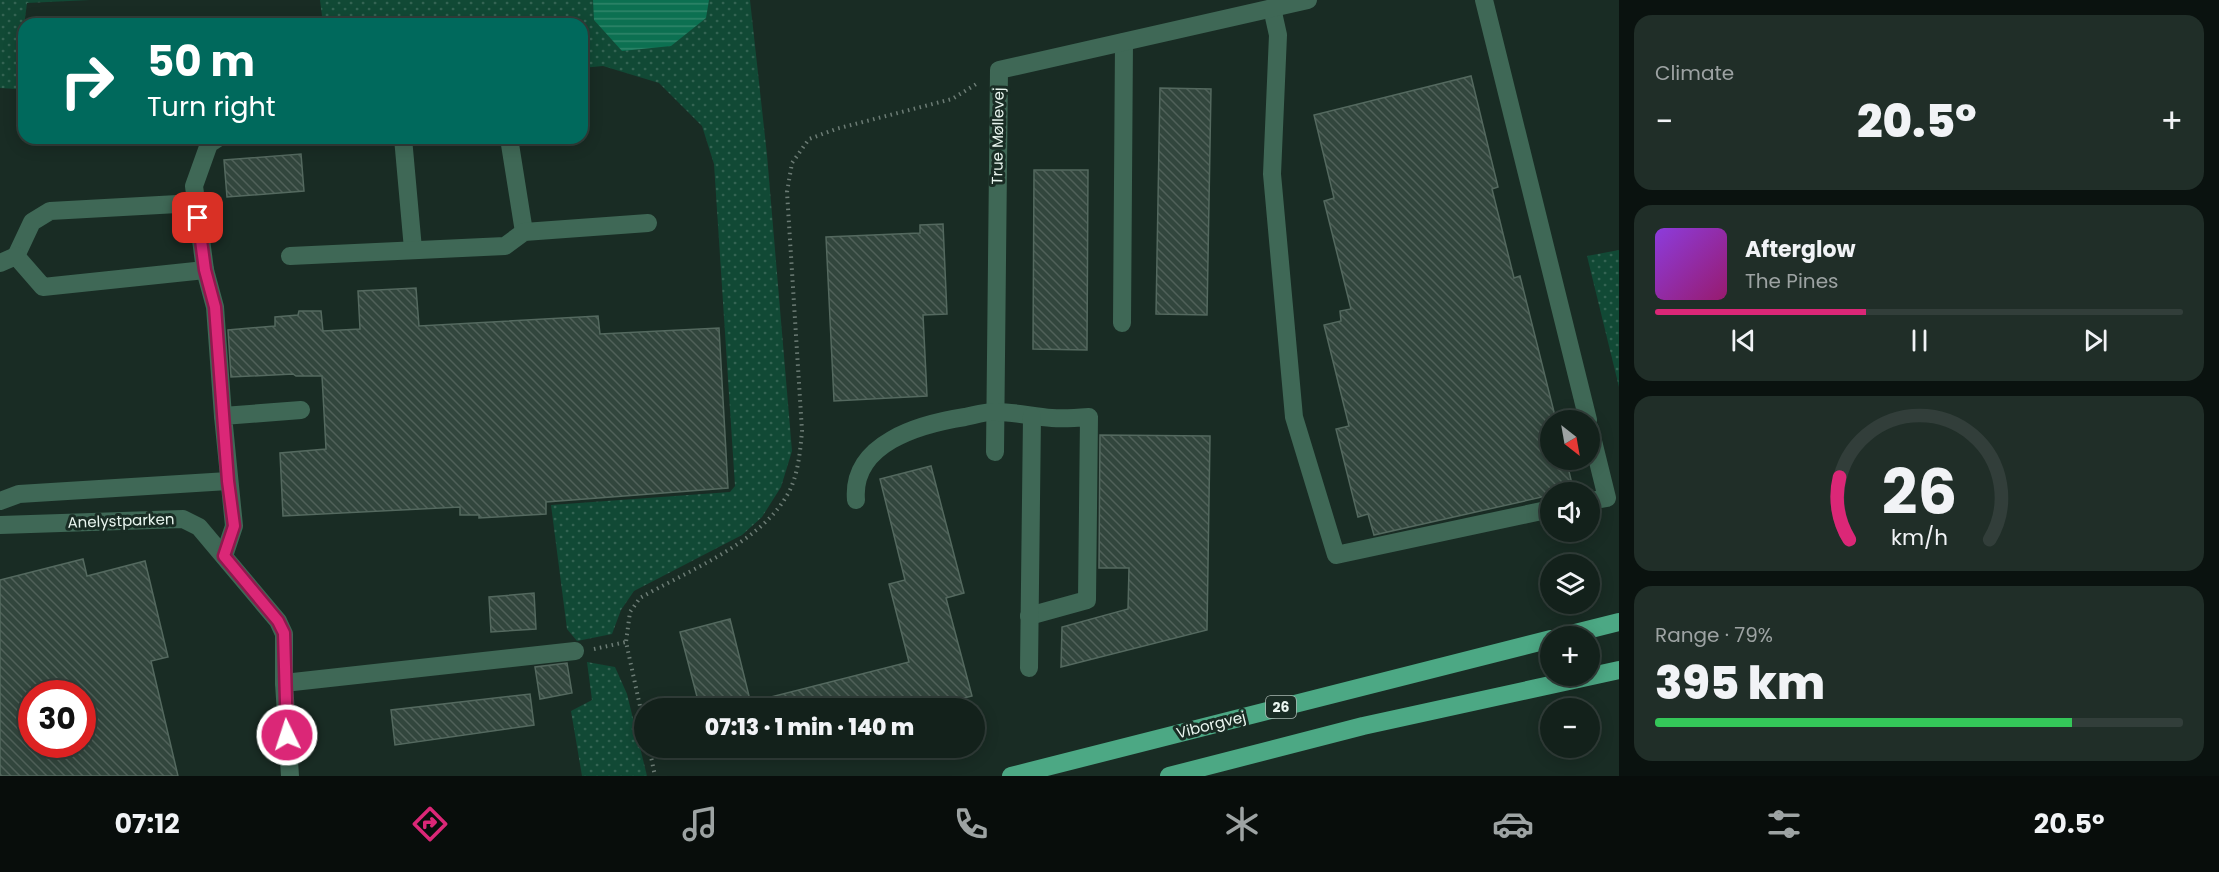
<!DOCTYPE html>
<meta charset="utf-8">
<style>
:root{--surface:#13211b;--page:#202e28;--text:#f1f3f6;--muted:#9da3a3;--line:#323e3a;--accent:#db2777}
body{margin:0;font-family:Poppins,sans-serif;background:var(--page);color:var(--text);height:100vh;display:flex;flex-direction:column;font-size:22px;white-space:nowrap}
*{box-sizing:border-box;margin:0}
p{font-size:20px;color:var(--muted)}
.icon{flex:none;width:33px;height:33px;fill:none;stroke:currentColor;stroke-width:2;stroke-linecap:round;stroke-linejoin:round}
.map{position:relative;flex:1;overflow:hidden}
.panel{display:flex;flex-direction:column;gap:15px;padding:15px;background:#0a120f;width:600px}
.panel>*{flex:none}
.top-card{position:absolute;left:18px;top:18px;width:570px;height:126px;border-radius:18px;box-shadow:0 3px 15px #0003,0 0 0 2px var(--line);background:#00695c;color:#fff;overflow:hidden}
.needle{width:39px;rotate:149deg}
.fabs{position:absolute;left:1540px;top:410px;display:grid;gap:12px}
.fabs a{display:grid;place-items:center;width:60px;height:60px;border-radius:50%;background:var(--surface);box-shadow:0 3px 15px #0003,0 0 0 2px var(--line);font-size:30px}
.speed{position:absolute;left:18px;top:680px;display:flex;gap:12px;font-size:30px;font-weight:700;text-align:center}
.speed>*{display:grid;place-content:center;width:78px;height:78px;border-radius:50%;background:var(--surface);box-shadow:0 3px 15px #0003,0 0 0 2px var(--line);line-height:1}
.speed .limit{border:9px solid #d22;background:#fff;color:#111}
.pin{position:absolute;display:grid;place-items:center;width:51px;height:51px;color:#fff;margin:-26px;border-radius:12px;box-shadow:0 3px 9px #0006}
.me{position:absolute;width:66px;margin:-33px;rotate:356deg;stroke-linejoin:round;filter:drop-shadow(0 0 4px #0008)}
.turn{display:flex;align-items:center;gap:21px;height:126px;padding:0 30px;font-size:27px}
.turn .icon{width:78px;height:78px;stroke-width:2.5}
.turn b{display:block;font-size:42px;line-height:51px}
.big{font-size:45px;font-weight:800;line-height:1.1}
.panel .tile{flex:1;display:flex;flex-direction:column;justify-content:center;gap:9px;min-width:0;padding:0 21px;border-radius:18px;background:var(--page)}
.panel .dial{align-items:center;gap:0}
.dial svg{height:156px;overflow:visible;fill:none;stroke:var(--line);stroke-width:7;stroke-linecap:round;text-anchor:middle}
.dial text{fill:var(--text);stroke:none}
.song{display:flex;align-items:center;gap:18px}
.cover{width:72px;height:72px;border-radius:9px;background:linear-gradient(135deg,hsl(270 70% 55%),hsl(320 70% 35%))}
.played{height:6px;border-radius:3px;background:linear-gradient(90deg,var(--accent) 40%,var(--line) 40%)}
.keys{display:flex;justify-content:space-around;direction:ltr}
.heat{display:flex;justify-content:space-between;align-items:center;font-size:33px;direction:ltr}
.charge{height:9px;border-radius:4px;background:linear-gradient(90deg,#34c759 79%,var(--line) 0)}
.trip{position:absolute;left:634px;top:698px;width:351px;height:60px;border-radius:30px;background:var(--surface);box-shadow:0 3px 15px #0003,0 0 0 2px var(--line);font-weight:800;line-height:60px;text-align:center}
.menu{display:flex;height:96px;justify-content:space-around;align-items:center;background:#080d0b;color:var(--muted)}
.menu .icon{width:42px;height:42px}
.menu .on{color:var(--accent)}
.menu b{font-size:27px;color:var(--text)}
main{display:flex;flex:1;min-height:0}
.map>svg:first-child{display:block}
.grass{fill:url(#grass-dots)}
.water{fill:url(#water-rules)}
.building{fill:url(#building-back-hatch);stroke:#54695f;stroke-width:1.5;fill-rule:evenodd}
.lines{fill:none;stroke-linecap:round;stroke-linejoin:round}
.path{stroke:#6c7c75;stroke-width:4;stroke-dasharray:1.5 4.5;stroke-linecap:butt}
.minor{stroke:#3f6856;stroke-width:18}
.major{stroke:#4ca884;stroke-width:18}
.route-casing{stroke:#8e194d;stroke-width:15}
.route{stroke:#db2777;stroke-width:10}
.labels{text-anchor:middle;stroke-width:6;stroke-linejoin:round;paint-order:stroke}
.shield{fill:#192c24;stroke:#abb9b3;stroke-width:1.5}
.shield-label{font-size:14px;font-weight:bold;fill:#eaf6f0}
.street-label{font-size:15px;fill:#eaf6f0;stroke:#192c24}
</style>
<main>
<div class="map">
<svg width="1619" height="776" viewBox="0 0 1619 776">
<defs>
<pattern id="grass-dots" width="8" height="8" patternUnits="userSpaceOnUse" patternTransform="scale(1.5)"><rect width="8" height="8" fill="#114935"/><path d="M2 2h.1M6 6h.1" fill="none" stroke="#346453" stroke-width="1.8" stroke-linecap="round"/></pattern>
<pattern id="water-rules" width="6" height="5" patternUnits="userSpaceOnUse" patternTransform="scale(1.5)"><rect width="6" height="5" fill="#0c7051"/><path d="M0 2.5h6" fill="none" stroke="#30856a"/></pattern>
<pattern id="building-back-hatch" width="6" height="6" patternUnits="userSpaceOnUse" patternTransform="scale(1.5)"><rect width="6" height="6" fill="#32463d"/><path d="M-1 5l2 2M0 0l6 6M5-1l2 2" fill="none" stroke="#506159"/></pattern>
</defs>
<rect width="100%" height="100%" fill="#192c24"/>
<g class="grass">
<polygon points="0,0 90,0 27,3 16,89 0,88"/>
<polygon points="320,0 750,0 767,155 792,451 781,487 762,517 742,535 634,591 621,610 612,634 577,641 567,629 551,505 730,492 735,486 714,164 702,126 659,83 603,66 582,68 582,24 323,24"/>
<polygon points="1619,250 1619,387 1587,256"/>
<polygon points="587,662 615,667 627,694 647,776 582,776 571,711 592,700"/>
</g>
<polygon class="water" points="593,0 709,0 706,18 671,46 622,51 594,20"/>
<g class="building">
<polygon points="1471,76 1498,187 1492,189 1514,278 1520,276 1556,420 1551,420 1551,459 1566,459 1572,484 1561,487 1563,492 1551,492 1551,495 1374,535 1368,514 1358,517 1336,429 1349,426 1324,325 1341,321 1340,311 1351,309 1324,201 1334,198 1314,115"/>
<polygon points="1160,88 1211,89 1207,315 1156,314"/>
<polygon points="301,154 304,191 227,197 224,160"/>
<polygon points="1034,170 1088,170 1087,350 1033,349"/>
<polygon points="943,224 947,314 923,315 927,396 834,401 826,237 920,233 920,225"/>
<polygon points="416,288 419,326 598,316 600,334 719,328 728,488 546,502 546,514 479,518 479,515 460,515 460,507 283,516 280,453 326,449 322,376 296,376 293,374 231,377 228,330 275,326 275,317 298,315 299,311 321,311 323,331 360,329 358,291"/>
<polygon points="1100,435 1210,436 1207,630 1061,667 1062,627 1128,609 1129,568 1099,568"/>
<polygon points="931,466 964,593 946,598 972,696 926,708 756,708 755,701 909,662 889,584 905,580 880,479"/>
<path d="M83 559 87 576 145 561 168 657 151 661 178 776H0V580ZM32 693H82V744H32Z"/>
<polygon points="534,593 536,629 491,632 489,597"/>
<polygon points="730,619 752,708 700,708 680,632"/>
<polygon points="567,663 572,693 540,699 535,667"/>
<polygon points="530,694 534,725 395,745 391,710"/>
</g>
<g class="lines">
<g class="path">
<polyline points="594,649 626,642"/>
<path d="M645 729 626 642 630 612 640 598C687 571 758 544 786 497 798 478 800 453 802 431L787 192 792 163 809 139 836 129 952 99 978 83"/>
<polyline points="649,747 655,776"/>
</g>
<g class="minor">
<polyline points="1484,0 1588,420"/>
<polyline points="1272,8 1278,35 1272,174 1294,417 1336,555 1551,509"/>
<polyline points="218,138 209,144 194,186 205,270 215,307 223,416"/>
<polyline points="403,138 413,249"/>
<polyline points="509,138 524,232"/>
<polyline points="16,256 32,222 50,211 196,203"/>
<polyline points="290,256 505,246 524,232 648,223"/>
<polyline points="0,263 16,256 43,287 205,270"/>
<polyline points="1122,323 1124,42"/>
<polyline points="1590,429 1607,498 1590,501"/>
<polyline points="995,452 999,70 1308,0"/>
<path d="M856 500C851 443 920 424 965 417 975 415 987 411 997 412 1016 412 1034 417 1052 418 1064 419 1077 418 1089 417L1087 600 1029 616"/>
<polyline points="0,501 19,494 228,481"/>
<polyline points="0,525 183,519 199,527 278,621 284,634 284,683 290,776"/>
<polyline points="224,556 234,526 223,416 301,410"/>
<polyline points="1029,668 1032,416"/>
<polyline points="284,683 575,651"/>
</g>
<g class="major">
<polyline points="1563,636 1619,622"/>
<polyline points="1011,776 1551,639"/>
<polyline points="1169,776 1363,726 1619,670"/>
</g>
</g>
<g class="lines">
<defs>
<polyline id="route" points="198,218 205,270 215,307 228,481 234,526 224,556 278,621 284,633 287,735"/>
</defs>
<use href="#route" class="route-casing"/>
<use href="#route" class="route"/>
</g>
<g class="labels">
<rect class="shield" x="1266" y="696" width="30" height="22" rx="4.5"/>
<g class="shield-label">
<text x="1281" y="712">26</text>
</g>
<g class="street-label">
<text transform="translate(998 136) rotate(-89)" y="5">True Møllevej</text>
<text transform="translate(121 521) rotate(-2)" y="5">Anelystparken</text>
<text transform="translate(1211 725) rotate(-14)" y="5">Viborgvej</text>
</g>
</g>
</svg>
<div class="fabs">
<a><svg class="needle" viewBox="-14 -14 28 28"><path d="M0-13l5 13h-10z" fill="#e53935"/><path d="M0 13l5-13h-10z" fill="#9da3a3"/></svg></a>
<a><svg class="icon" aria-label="sound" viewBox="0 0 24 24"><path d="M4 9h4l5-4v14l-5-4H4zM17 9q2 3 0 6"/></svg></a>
<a><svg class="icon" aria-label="layers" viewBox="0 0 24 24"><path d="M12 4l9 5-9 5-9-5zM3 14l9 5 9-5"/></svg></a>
<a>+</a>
<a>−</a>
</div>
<div class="speed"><div class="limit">30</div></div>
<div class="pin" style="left:198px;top:218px;background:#d93025"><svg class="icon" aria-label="arrive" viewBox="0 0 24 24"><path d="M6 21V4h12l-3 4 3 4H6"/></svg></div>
<svg class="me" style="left:287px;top:735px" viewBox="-20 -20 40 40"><circle r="17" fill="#db2777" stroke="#fff" stroke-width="3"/><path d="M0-11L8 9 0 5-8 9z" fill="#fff"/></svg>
<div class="trip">07:13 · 1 min · 140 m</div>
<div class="top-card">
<div class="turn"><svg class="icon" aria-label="right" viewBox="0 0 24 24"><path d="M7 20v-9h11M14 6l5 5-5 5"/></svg><div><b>50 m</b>Turn right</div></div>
</div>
</div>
<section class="panel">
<div class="tile"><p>Climate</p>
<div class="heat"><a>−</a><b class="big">20.5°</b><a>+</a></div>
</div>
<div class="tile">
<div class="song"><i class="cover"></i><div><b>Afterglow</b><p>The Pines</p></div></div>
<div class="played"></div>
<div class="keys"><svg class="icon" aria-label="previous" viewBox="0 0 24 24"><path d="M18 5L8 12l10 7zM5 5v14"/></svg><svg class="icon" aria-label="pause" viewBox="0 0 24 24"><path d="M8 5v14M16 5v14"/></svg><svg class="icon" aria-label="next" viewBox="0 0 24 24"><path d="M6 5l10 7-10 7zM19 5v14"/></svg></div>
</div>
<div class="tile dial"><svg viewBox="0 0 100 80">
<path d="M14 69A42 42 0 1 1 86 69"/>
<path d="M14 69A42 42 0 0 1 9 37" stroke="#db2777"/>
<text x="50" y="56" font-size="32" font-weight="700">26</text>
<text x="50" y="72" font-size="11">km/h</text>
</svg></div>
<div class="tile"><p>Range · 79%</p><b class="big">395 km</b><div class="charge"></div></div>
</section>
</main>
<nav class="menu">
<b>07:12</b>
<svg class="icon on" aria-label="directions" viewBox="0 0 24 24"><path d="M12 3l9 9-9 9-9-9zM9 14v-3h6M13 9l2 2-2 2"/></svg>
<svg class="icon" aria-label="music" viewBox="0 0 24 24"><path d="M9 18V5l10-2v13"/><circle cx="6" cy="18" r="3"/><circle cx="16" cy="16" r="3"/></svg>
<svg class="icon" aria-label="phone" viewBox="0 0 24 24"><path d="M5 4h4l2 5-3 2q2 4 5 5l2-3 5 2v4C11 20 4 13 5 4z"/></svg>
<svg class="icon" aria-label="climate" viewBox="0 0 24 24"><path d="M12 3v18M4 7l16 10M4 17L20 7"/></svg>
<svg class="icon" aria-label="car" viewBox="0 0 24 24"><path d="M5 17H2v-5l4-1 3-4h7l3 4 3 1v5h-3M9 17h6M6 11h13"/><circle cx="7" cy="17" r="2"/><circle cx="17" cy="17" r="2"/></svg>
<svg class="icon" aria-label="filters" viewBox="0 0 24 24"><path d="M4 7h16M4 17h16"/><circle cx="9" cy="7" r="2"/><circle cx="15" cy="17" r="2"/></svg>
<b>20.5°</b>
</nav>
